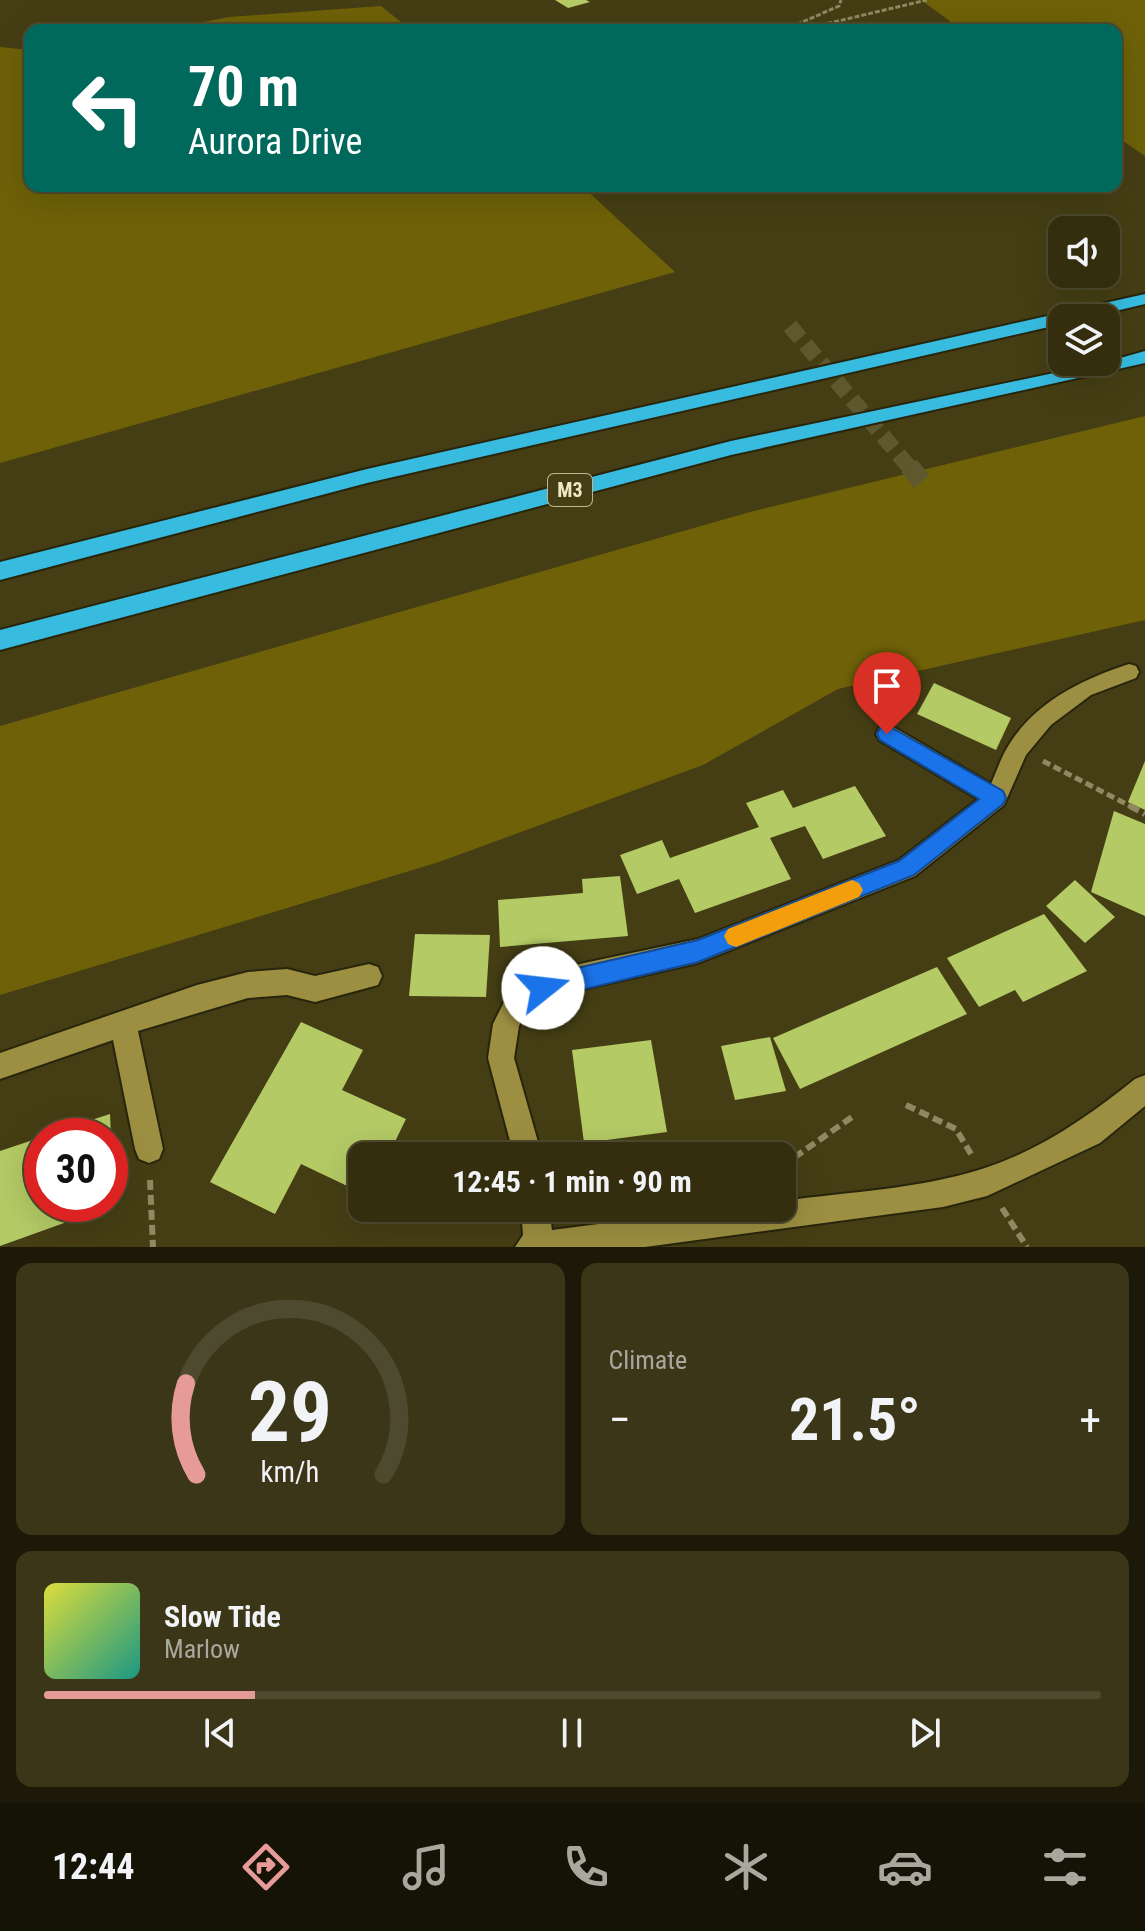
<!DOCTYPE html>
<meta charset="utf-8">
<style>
:root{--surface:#342e0f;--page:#3c3618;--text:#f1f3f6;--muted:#a9a89e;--line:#4e4a2f;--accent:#e69b98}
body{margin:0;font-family:"Roboto Condensed",sans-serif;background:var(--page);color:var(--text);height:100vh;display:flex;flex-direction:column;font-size:30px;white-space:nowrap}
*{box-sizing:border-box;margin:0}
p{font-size:26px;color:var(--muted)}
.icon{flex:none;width:44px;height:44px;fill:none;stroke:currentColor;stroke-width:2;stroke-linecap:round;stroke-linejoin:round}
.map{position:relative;height:1247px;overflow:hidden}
.panel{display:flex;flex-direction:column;gap:16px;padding:16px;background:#1d1908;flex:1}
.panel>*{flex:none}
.top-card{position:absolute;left:24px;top:24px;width:1098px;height:168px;border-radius:16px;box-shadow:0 8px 32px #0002,0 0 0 2px var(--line);background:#00695c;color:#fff;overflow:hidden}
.buttons{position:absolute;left:1048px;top:216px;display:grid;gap:16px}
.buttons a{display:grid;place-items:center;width:72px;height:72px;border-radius:16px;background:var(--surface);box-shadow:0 8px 32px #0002,0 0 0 2px var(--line);font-size:40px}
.speed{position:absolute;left:24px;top:1118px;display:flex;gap:16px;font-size:40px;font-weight:700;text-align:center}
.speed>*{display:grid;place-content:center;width:104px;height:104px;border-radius:50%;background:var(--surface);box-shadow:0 8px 32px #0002,0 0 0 2px var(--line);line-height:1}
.speed .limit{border:12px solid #d22;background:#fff;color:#111}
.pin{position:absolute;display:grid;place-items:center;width:68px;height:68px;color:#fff;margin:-82px -34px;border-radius:50% 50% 50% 0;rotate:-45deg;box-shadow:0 0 8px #0007}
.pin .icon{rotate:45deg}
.me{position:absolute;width:88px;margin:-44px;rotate:74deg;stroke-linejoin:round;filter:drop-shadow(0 0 6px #0008)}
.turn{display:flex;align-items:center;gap:28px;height:168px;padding:0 32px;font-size:36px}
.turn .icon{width:104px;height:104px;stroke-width:2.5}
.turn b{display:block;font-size:56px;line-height:68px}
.big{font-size:60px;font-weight:700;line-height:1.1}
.panel .tile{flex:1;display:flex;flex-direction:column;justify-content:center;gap:12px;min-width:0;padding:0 28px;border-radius:16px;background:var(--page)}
.panel .dial{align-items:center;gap:0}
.dial svg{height:208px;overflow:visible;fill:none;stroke:var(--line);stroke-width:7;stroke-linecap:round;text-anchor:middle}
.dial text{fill:var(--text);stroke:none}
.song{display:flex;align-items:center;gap:24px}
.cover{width:96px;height:96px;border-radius:12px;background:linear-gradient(135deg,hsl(60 70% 55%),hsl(170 70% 35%))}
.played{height:8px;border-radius:4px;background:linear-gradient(90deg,var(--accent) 20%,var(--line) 20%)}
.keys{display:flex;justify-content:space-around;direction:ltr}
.heat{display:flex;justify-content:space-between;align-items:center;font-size:44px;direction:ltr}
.panel .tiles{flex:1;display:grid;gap:16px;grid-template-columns:1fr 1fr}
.tile:last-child{grid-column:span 2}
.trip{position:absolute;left:348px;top:1142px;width:448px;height:80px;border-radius:16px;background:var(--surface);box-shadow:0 8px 32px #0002,0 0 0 2px var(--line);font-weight:700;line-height:80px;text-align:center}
.dock{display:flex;height:128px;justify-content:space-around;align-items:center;background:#151206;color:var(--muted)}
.dock .icon{width:56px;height:56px}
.dock .active{color:var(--accent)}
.dock b{font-size:36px;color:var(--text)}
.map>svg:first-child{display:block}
.green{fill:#6e6108}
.building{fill:#b3ca65}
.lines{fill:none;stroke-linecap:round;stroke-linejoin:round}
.minor-tunnel-far1{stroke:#5f582e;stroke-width:16;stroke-dasharray:16 8;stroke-linecap:butt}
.minor-tunnel{stroke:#5f582e;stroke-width:20;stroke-dasharray:20 10;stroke-linecap:butt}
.minor-casing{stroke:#29250c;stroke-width:4}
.highway-casing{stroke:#29250c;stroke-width:4}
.path-far2{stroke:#8f8860;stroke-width:3;stroke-dasharray:5 2;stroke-linecap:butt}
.path-far1{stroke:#8f8860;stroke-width:5;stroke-dasharray:8 4;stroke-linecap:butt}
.path{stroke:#8f8860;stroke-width:6;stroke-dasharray:10 5;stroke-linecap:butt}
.minor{fill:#9c8f41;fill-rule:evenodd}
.highway{fill:#37bce0;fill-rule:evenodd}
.route{fill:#1a73e8;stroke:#114b97;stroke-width:2}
.slow{fill:#f59e0b}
.labels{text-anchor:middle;stroke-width:8;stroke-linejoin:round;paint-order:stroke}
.shield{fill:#453e14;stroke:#bdb68f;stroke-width:2}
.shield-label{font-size:20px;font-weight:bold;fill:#f0eac4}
</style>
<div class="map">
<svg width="1145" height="1247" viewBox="0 0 1145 1247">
<rect width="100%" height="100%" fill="#453e14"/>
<g class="green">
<polygon points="921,0 1145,0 1145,156 1116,136 1116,30 962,30"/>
<polygon points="381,6 411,30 163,30 229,17"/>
<polygon points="0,47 30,50 30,186 582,186 675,272 0,463"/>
<polygon points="1145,416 1145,620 838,689 703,765 439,862 0,995 0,726 750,512"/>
</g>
<g class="building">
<polygon points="555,0 586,0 590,2 568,8"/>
<polygon points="934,683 1011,718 996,750 917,714"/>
<polygon points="1145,761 1145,810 1128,802"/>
<polygon points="855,786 886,836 823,859 805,826 770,838 791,879 695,913 679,879 637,894 620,855 662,840 670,858 759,827 746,803 783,790 793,808"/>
<polygon points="1114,811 1145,824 1145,916 1091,892"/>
<polygon points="620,876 628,936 500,947 498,900 583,893 582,879"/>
<polygon points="1075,880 1115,917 1085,943 1046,906"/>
<polygon points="1044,914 1087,971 1023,1002 1015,990 979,1007 947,958"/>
<polygon points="415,934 490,935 486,997 409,996"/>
<polygon points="937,967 967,1014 800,1089 773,1038"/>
<polygon points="301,1022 363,1050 342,1090 406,1119 388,1156 362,1156 362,1193 301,1164 275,1214 210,1182"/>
<polygon points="770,1037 786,1091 735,1100 721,1046"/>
<polygon points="651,1040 667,1132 584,1143 572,1050"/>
<polygon points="110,1114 111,1136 46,1136 45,1135"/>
<polygon points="42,1137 42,1204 110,1204 112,1147 117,1204 0,1246 0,1151"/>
</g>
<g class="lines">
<polyline class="minor-tunnel-far1" points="790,326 910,468"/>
<polyline class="minor-tunnel" points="909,466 923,483"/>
<defs>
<g id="minor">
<path d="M1129 664 1136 666 1139 672 1136 678 1091 695 1051 725 1026 755 1004 805 915 876 698 963 570 992 528 1008 519 1026 514 1058 542 1156H514L488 1058 493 1024 510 990 570 966 698 939 899 860 978 799 879 740 876 734 879 728 887 725 895 728 991 784C997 770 1002 755 1010 743 1037 701 1083 679 1129 664Z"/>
<polygon points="369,964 378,967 382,976 378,985 315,1002 287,995 248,998 138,1031 163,1149 159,1159 149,1163 139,1159 135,1149 113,1040 0,1079 0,1053 197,985 248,972 287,969 315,976"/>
<path d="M1145 1075V1106L1100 1143 987 1196 943 1207 645 1247H515L523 1235 521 1208H549L552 1230 723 1208H782V1201C848 1192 919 1189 982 1169 1039 1151 1089 1116 1135 1079Z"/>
</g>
<g id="highway">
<polygon points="1145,294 1145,304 1086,318 1062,318 1062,324 367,483 0,580 0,562 367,469"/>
<polygon points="1145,351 1145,363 731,455 0,650 0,630 731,441 1106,362"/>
</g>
</defs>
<use href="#minor" class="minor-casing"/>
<use href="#highway" class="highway-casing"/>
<g class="path-far2">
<polyline points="784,30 839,6 841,0"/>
<polyline points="800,30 927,0"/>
</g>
<polyline class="path-far1" points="1043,761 1134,808"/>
<g class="path">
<polyline points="1130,806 1145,814"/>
<polyline points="906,1105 956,1129 971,1154"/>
<polyline points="782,1166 855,1115"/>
<polyline points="150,1180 153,1247"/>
<polyline points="1002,1208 1027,1247"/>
</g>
<use href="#minor" class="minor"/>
<use href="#highway" class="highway"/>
</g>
<polygon class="route" points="887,725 1003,791 1006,798 1003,804 914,875 698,962 543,999 535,996 531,988 535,979 543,976 698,940 899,861 979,799 880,740 877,734 880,728"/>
<polygon class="slow" points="852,880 859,883 863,890 859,897 736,947 728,944 724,936 728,929"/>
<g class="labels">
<rect class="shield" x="548" y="474" width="44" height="32" rx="6"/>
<g class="shield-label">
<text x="570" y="497">M3</text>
</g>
</g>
</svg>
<div class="buttons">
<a><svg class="icon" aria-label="sound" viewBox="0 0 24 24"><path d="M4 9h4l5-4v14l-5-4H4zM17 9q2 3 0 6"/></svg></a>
<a><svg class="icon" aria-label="layers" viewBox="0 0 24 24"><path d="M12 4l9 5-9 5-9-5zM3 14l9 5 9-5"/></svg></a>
</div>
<div class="speed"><div class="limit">30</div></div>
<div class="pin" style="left:887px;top:734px;background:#d93025"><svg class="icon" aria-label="arrive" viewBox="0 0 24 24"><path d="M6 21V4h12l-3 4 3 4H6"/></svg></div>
<svg class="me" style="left:543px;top:988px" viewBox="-20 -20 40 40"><circle r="19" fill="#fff"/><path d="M0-13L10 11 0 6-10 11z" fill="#1a73e8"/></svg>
<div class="trip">12:45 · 1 min · 90 m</div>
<div class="top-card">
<div class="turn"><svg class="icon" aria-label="left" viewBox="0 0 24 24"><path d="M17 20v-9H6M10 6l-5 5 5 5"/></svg><div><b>70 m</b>Aurora Drive</div></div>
</div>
</div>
<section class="panel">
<div class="tiles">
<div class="tile dial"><svg viewBox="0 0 100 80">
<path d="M14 69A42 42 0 1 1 86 69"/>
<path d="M14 69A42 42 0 0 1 10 34" stroke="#e69b98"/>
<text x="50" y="56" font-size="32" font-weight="700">29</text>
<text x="50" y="72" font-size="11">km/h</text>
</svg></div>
<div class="tile"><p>Climate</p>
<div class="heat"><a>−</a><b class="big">21.5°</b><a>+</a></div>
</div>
<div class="tile">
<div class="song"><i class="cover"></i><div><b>Slow Tide</b><p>Marlow</p></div></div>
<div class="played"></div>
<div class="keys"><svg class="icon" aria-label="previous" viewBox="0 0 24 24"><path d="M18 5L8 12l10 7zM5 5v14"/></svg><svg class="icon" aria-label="pause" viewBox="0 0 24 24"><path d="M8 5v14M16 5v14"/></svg><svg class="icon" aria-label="next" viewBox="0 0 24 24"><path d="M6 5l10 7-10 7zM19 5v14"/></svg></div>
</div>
</div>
</section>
<nav class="dock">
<b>12:44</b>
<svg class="icon active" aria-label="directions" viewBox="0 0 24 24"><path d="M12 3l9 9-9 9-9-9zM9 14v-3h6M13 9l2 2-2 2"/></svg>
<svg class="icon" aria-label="music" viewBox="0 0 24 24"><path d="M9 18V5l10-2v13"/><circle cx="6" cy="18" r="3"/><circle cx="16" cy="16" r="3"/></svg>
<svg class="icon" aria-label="phone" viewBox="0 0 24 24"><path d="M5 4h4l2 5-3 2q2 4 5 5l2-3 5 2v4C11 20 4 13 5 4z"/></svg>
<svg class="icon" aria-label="climate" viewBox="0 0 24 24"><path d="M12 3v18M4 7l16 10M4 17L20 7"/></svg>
<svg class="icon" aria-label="car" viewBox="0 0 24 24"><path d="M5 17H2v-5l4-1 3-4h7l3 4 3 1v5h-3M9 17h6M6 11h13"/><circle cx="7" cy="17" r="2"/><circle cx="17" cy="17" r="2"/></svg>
<svg class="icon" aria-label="filters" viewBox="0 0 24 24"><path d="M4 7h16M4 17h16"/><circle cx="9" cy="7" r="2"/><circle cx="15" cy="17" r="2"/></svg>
</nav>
